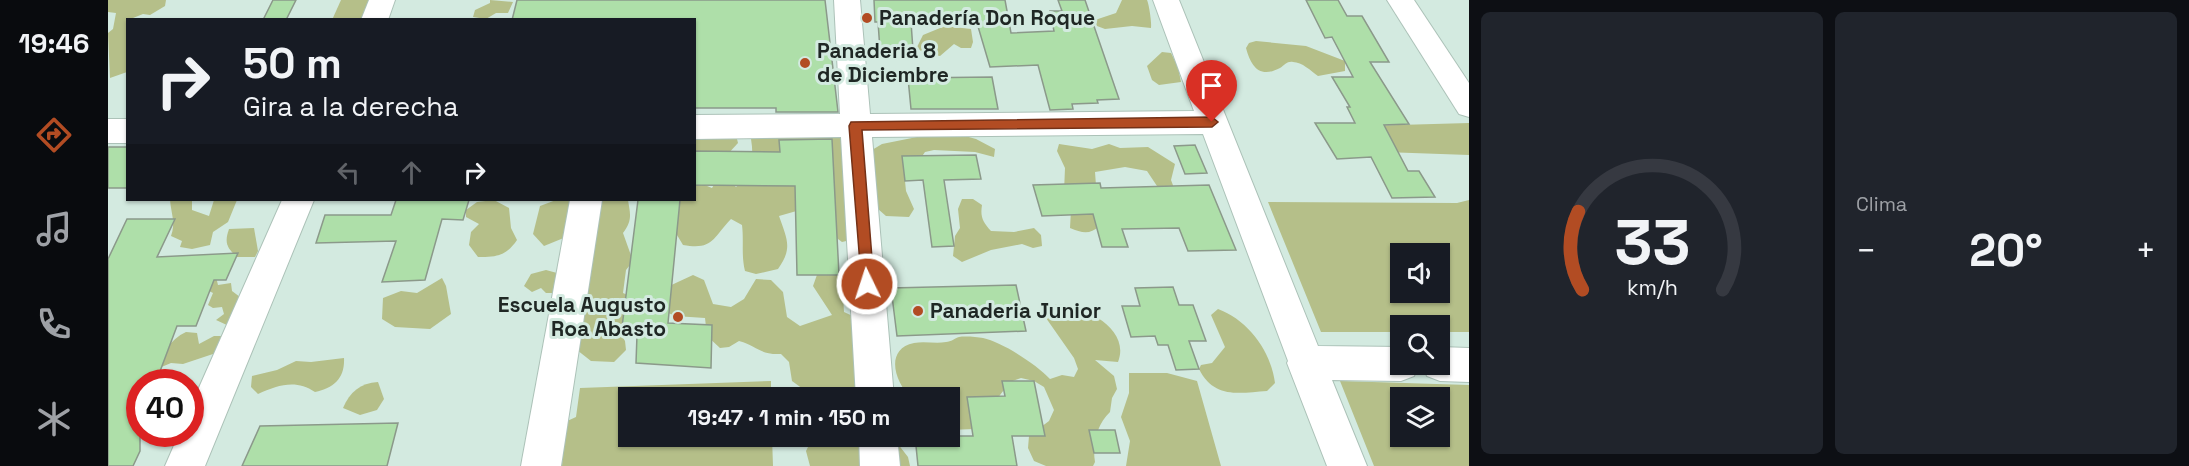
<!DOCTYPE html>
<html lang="es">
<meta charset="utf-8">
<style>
:root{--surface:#171b24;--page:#20242c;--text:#f1f3f6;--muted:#9ea1a6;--line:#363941;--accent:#b24c23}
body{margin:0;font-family:"Space Grotesk",sans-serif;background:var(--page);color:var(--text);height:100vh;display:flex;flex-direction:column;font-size:22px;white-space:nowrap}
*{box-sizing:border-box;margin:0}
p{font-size:20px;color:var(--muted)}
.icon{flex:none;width:33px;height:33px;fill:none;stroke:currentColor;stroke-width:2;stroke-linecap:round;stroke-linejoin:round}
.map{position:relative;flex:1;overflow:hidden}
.drawer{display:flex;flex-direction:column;gap:12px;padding:12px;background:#0d0f14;width:720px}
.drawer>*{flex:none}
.banner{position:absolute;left:18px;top:18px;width:570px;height:183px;border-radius:0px;box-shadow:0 2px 4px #0004;background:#171b24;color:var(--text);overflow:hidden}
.buttons{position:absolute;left:1282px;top:243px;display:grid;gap:12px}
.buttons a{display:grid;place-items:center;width:60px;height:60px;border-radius:0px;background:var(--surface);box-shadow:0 2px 4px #0004;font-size:30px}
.speed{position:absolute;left:18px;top:369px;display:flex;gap:12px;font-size:30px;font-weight:700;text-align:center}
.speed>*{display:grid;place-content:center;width:78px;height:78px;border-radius:50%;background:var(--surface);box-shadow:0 2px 4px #0004;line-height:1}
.speed .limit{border:9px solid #d22;background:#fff;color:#111}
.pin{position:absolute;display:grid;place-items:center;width:51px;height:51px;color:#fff;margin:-62px -26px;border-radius:50% 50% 50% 0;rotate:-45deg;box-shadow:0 0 6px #0007}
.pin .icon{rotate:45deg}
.me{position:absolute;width:66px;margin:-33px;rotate:356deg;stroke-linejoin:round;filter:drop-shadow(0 0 4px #0008)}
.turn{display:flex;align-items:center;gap:21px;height:126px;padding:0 18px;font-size:27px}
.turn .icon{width:78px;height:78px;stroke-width:2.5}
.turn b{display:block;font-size:42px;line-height:51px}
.lanes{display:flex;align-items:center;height:57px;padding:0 18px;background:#0003;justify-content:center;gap:30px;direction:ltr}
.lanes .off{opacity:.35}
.big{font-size:45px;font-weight:700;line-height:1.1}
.drawer .tile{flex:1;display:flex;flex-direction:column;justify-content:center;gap:9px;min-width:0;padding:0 21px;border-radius:9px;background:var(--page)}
.drawer .dial{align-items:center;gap:0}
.dial svg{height:156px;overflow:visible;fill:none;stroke:var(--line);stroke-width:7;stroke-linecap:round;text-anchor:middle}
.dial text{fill:var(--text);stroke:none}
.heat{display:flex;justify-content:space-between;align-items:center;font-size:33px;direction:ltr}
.drawer .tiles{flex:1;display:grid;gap:12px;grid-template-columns:repeat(2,1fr)}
.trip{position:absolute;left:510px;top:387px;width:342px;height:60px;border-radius:0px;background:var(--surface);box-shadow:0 2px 4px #0004;font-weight:700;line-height:60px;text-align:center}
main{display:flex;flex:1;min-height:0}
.tabs{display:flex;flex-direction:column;width:108px;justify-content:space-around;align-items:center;background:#090b0e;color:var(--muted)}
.tabs .icon{width:42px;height:42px}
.tabs .current{color:var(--accent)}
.tabs b{font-size:27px;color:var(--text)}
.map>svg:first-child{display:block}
.green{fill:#b5bf89;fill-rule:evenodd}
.building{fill:#aedfa9;stroke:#8b998a;stroke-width:1.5}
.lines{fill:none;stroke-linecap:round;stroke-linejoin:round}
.minor-casing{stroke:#acc2b8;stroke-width:2}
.minor{fill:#fff;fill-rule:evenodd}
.route{fill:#b24c23;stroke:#743117;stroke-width:1.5}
.poi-dot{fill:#b24c23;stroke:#d3eae0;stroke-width:2}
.labels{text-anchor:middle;stroke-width:6;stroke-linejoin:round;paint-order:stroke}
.poi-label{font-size:21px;font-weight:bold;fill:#1f2724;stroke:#d3eae0;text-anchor:start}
</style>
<main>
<nav class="tabs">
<b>19:46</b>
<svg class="icon current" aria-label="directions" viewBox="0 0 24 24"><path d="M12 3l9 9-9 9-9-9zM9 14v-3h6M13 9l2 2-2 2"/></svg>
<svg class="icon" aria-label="music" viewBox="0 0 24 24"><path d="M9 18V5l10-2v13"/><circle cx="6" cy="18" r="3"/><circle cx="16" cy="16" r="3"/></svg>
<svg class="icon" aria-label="phone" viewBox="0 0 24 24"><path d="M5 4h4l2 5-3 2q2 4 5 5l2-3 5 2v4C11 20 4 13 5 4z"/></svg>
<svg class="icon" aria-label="climate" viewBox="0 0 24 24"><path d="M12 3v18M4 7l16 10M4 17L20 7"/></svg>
</nav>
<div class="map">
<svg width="1361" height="466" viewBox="0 0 1361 466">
<rect width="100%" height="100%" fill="#d3eae0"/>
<g class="green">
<polygon points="0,0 58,0 57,6 42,15 35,14 20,20 19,72 2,78 0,33 5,29 8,13 0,12"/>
<polygon points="233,0 260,0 261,17 259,19 224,20"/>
<polygon points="382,0 405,2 400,13 388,13 378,19 365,17 367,10 382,3"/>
<path d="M1014 0H1039C1041 4 1044 24 1043 28L1024 26 997 29 989 26 987 20 1008 13Z"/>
<polygon points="837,26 863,29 865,42 863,48 853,48 846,44 832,56 814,52 809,47 815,35"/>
<path d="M1148 41 1198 46 1237 61V71L1210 76C1203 71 1194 62 1185 62 1179 61 1177 65 1172 68 1151 79 1143 66 1138 48L1141 43Z"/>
<polygon points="1054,52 1063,53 1070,67 1073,82 1051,85 1044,80 1039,66"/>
<polygon points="1361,123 1361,155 1276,152 1255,126"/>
<polygon points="587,130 627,131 630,143 618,156 587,161"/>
<polygon points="839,131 868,139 887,149 886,157 867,152 826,150 817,152 797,181 798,191 806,209 801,217 778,216 770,209 759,153 774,144"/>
<path d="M655 132 739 137 747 239 734 242 718 230 693 185 692 210 671 216C679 239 685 248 670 269L648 274 637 271C633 255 636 241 634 225L623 219C604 239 605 250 575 245L566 230 569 216V200H586L587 181 604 188 610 178 619 180 628 187C645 176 646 157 643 139Z"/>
<path d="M951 144 984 149 1001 144 1012 148 1040 147 1067 164 1063 180 1066 188 1057 193 1049 186 1039 171 1017 167 987 172 991 226C982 235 974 233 962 228L963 210 956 192 957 168 949 151Z"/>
<path d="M854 199H865L874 205C872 217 875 222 883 231L906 232 926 228 933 235 934 246 925 248 914 244 883 250 854 262 845 256 847 236 852 228 850 209Z"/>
<path d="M62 200H84V210L101 216 106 200H129L120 222 105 232 102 245 84 249 72 247 74 241 63 236C68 223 63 213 62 200Z"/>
<path d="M386 200 401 208 403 228 409 240C398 256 389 257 370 257L361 245 363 232 371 224 358 217V210L369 202Z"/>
<polygon points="448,200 469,201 463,235 436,246 425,234 432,206"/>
<path d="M485 200H520C522 213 525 220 515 233L525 261 518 270 515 293 529 299 525 320 509 328 517 341 518 350 506 362 483 361 469 350Z"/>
<path d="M1361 200V332H1332V326H1293V332H1213L1160 202 1349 203ZM1293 254H1332V292H1293Z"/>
<path d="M146 228 150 251 147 257H129C119 248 116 243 121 229Z"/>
<polygon points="438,270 449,273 447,293 438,293 433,288 424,292 416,286 423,274"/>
<path d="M725 270 738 280 735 296 736 312 749 318 779 397H706L684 381 681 362 673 354C651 355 650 346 631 341L621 347 612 348 599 336 597 318 567 316 556 311 557 288 585 275 596 280 605 304 623 307 636 299 648 279 663 280 675 292 679 317 692 326 724 315 705 286 710 272Z"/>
<polygon points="108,277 110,285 123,283 124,291 132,297 121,326 108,320 116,314 114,307 105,308 100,305 105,293 95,288"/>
<polygon points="334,278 338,286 343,314 322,329 287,327 274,319 275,298 293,291 309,293"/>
<path d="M949 304C977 306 1023 329 1010 362L987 360 1006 376 1009 389 1004 398 1002 412C989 424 984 444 987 462L985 466H938L926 461 920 448 921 436 941 421 946 410 936 387 926 381 913 378 902 382 866 429 842 430V398L803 397C787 383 776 349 806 343 817 341 828 344 838 342 843 342 847 338 851 337 857 336 869 337 875 338 894 342 928 364 942 379L954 375 966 377 970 369 966 358 938 318 940 308Z"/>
<path d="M1110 309C1140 320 1163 351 1167 383L1159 391C1131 393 1106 399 1091 369L1093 365 1104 363 1117 347 1103 315Z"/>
<path d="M78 332 89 333 91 344 106 336H115L117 350 75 364 63 363 44 371C53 356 62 339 78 332Z"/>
<path d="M236 358C237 378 226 388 207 392 188 379 170 385 150 394L143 387 144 376 169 370 188 361 203 362Z"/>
<polygon points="1021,373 1059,373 1089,381 1113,466 1018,466 1022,441 1013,417 1021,393"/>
<polygon points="663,381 663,397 520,398 520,436 664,437 665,466 454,466 457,422 468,417 472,388"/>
<path d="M1232 381 1361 385V466H1266ZM1293 398H1332V436H1293Z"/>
<path d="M270 382 276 399 269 410 252 415 235 408C242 392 252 383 270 382Z"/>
<polygon points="705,437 787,437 786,439 800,457 802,466 702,466 698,451"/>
</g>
<g class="building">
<polygon points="165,0 188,0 178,20 155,20"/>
<polygon points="409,0 717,0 730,112 668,112 668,108 586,108 586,20 404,20"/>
<polygon points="766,0 897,0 903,33 946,31 942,11 954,11 950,0 977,0 1011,99 989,100 990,103 964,104 965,109 942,110 930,65 882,67 869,23 803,22 805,50 772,50 770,22 767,22"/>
<polygon points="1198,0 1230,0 1239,16 1254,16 1281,62 1262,62 1301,124 1276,125 1300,171 1311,171 1327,197 1284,198 1263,157 1229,159 1207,123 1247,123 1239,107 1242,107 1224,77 1245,77 1224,37 1217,38"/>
<polygon points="884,77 890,109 803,109 800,78"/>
<polygon points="724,139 731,275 689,275 687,186 586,185 586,151 672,152 671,140"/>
<polygon points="1087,145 1099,173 1077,174 1066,146"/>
<rect x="0" y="147" width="20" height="41"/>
<polygon points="868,155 873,179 836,180 846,246 824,247 815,180 797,181 794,156"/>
<polygon points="992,183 993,188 1101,185 1128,250 1080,251 1071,228 1014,229 1020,247 994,247 985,214 934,216 925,185"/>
<polygon points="288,200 361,200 355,220 334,219 317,280 274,282 288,241 208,243 217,215 283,215"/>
<polygon points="530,200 572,200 560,323 604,325 603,368 528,363 529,335 513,335"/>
<polygon points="19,219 67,219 49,257 130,253 118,280 106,280 88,326 69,326 48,382 32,382 32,451 25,466 0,466 0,259"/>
<polygon points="908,285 918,331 789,336 783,288"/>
<polygon points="1065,287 1071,305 1085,305 1098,341 1081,341 1091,369 1068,370 1060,345 1050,345 1047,336 1023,337 1014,306 1032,306 1027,288"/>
<polygon points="894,381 926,381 937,436 904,436 909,466 810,466 807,436 865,436 859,397 897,396"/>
<polygon points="290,423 279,466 134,466 152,426"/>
<polygon points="981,430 1007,430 1012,453 986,453"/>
</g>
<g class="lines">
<defs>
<g id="minor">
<polygon points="261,0 287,0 280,20 253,20"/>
<polygon points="726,0 752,0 762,114 1086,111 1045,0 1071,0 1210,346 1293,347 1293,364 1311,364 1306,376 1293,381 1224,380 1259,466 1219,466 1179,363 1180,361 1095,134 764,137 786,398 748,398 733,137 586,139 586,115 732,114"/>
<polygon points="1279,0 1306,0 1361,83 1361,117 1351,114"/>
<rect x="0" y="119" width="20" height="24"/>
<polygon points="174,200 206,200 97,466 57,466 71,434 82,434 82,408"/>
<polygon points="462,200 494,200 453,466 413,466"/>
<polygon points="1332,347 1361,348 1361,382 1332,381 1319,376 1314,364 1332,364"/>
<polygon points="751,436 789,436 792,466 752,466"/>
</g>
</defs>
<use href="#minor" class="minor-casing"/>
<use href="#minor" class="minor"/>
</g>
<polygon class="route" points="1104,117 1110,122 1104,127 754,130 766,284 764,289 759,290 754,289 741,126 743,122"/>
<g class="poi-dot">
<circle cx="759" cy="18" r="6"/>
<circle cx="697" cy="63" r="6"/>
<circle cx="810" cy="311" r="6"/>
<circle cx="570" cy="317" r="6"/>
</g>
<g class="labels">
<g class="poi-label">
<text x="771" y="25">Panadería Don Roque</text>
<text x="709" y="58">Panaderia 8<tspan x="709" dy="24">de Diciembre</tspan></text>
<text x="558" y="312" text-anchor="end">Escuela Augusto<tspan x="558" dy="24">Roa Abasto</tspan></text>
<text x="822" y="318">Panaderia Junior</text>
</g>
</g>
</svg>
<div class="buttons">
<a><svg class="icon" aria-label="sound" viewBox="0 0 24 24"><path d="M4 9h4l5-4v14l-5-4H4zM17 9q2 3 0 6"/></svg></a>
<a><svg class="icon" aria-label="search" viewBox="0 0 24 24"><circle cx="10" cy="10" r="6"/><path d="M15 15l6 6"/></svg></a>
<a><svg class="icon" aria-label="layers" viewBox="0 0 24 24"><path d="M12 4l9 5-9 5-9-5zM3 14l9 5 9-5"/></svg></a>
</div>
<div class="speed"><div class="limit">40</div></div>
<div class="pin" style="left:1104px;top:122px;background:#d93025"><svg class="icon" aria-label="arrive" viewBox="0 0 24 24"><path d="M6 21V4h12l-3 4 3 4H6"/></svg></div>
<svg class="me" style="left:759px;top:284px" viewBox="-20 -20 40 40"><circle r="17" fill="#b24c23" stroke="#fff" stroke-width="3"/><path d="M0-11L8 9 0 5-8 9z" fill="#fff"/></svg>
<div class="trip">19:47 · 1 min · 150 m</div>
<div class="banner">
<div class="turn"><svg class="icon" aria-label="right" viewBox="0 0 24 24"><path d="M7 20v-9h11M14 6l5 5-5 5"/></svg><div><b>50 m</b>Gira a la derecha</div></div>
<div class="lanes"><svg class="icon off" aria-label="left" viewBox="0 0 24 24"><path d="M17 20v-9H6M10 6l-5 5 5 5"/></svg><svg class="icon off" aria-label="ahead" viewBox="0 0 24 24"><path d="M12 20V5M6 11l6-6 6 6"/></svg><svg class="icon" aria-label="right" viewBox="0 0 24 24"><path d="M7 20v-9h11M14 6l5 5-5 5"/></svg></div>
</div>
</div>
<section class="drawer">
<div class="tiles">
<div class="tile dial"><svg viewBox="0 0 100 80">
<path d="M14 69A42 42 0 1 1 86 69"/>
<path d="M14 69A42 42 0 0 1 12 29" stroke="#b24c23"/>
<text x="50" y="56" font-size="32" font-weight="700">33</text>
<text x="50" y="72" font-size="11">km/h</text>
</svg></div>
<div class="tile"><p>Clima</p>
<div class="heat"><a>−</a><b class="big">20°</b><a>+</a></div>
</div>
</div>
</section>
</main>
